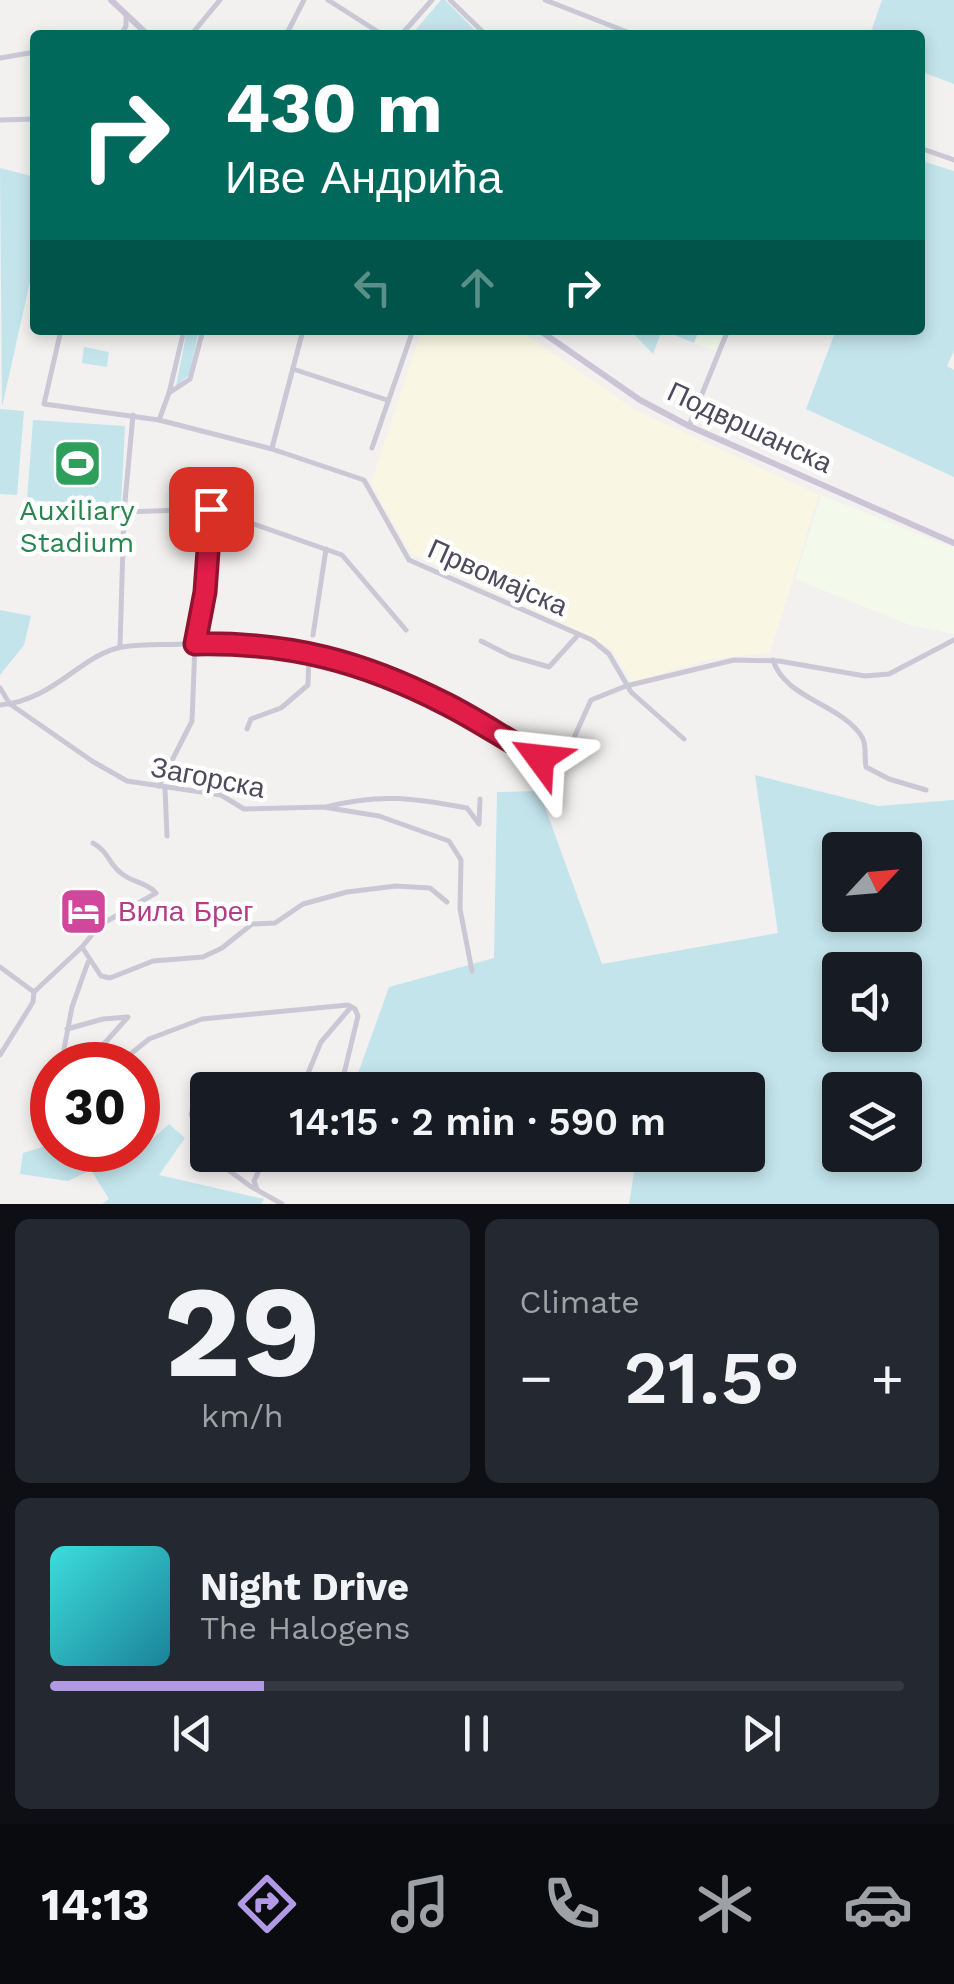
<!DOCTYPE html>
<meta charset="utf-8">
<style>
:root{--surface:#171b24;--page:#242831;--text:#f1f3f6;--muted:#9ea1a6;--line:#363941;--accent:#b199e5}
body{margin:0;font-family:"Work Sans",sans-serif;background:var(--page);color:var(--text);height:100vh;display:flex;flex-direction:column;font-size:38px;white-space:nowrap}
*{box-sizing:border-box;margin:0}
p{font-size:32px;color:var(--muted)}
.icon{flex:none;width:55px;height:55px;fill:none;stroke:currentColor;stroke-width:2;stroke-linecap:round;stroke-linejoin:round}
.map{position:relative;height:1204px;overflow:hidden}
.details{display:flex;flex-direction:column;gap:15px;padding:15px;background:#0d0f14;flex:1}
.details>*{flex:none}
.hud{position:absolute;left:30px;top:30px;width:895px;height:305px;border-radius:10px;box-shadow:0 5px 15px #0003;background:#00695c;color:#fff;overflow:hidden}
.needle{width:65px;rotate:64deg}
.tools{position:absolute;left:822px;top:832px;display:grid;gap:20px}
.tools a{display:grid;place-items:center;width:100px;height:100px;border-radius:10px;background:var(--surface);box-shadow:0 5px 15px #0003;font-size:50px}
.speed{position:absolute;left:30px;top:1042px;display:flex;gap:20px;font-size:50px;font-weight:700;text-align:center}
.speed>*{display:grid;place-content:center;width:130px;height:130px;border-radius:50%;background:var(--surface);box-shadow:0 5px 15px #0003;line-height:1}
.speed .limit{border:15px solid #d22;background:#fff;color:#111}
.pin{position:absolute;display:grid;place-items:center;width:85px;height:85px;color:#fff;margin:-42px;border-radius:20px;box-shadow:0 5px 15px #0006}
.me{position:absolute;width:110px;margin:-55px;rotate:300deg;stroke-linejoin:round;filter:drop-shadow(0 0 8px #0008)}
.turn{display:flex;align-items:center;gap:35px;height:210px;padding:0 30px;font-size:45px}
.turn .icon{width:130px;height:130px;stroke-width:2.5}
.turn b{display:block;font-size:70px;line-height:85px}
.lanes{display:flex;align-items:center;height:95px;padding:0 30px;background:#0003;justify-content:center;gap:50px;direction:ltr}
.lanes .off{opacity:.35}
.big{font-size:75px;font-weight:600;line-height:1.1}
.details .widget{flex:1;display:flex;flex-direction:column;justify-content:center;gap:15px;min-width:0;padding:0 35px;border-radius:15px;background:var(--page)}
.details .dial{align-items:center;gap:0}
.dial b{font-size:130px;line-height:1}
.song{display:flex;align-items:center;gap:30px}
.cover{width:120px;height:120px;border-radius:15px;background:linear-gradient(135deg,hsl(180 70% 55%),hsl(190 70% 35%))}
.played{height:10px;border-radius:5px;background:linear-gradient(90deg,var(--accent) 25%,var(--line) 25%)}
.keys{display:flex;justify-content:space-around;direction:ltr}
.heat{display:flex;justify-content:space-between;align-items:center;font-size:55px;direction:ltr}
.details .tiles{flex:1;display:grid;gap:15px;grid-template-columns:1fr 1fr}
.widget:last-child{grid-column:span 2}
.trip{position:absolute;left:190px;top:1072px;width:575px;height:100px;border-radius:10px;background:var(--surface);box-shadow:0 5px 15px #0003;font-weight:600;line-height:100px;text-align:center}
.tabs{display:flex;height:160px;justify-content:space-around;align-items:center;background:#090b0e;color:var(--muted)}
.tabs .icon{width:70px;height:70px}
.tabs .active{color:var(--accent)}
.tabs b{font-size:45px;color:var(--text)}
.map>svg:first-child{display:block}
.commercial{fill:#f3faeb}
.medical{fill:#f9f6e3}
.green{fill:#c3e4eb;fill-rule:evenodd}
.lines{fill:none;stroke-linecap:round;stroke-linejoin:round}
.street{stroke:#cbc8d5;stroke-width:5}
.secondary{stroke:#cac4d6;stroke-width:6}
.route-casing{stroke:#92132f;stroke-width:25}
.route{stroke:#e11d48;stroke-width:18}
.labels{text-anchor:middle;stroke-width:9;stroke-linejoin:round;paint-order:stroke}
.street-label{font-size:28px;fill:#4e495b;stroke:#fff}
.leisure-label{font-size:28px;fill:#27864d;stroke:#fff}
.hotel-label{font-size:28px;fill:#b23c85;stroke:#fff;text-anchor:start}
</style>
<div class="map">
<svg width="954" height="1204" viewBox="0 0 954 1204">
<rect width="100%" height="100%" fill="#f2f1f0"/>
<g class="commercial">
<polygon points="699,330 724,330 716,351 694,343"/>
<polygon points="821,495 954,548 954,634 910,625 795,579"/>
</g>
<polygon class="medical" points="422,330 519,330 637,411 819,495 770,653 711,659 632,682 612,650 595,639 411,554 371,483"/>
<g class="green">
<polygon points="441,0 445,0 480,35 411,35"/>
<polygon points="882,0 954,0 954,84 920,71 920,35 870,35"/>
<polygon points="922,161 954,171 954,351 947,366 954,370 954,477 806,409 836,330 920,330"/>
<polygon points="0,168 35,177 35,259 2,407"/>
<polygon points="187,330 199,330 189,375 176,386"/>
<polygon points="630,330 699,330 694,343 662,330 653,354"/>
<polygon points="84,347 109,352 107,367 82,363"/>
<polygon points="0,409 24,411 17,495 0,494"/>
<polygon points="33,420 125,426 121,506 27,500"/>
<polygon points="0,610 31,616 24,645 0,675"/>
<path d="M755 775 878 806 954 800V1204H629L635 1166 593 1155H748V1090H352L389 987 494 958 497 792 539 791 602 964 778 933ZM840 850H905V915H840ZM840 970H905V1035H840ZM840 1090H905V1155H840Z"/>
<polygon points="138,1093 146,1104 140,1129 150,1141 169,1124 185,1138 159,1175 264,1199 261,1204 102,1204 109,1199 91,1170 68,1181 20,1174 23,1153 52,1144 52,1150 138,1150"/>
</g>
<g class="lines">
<g class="street">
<polyline points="328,0 383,35"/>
<polyline points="450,0 486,35"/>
<polyline points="545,0 635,35"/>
<polyline points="121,35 126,26 126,14"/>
<polyline points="191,35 220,0"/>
<polyline points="286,35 304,0"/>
<polyline points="401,35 432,0"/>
<polyline points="0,58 35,52"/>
<polyline points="0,120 35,119"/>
<polyline points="920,148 954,160"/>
<polyline points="61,330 44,404 159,420 272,449 364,480 409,560 592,640 609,654 631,692 684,739"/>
<polyline points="293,369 387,400"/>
<polyline points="169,393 190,379 203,330"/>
<polyline points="159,420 169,393 184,330"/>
<polyline points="689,426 728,330"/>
<polyline points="272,448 303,330"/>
<polyline points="372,448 413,330"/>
<polyline points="124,512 211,509 342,555 406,630"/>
<polyline points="313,635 326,549"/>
<polyline points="481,641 511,656 549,667 578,635"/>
<polyline points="120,646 124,512 133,415"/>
<path d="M773 660C785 699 842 704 862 737 867 745 864 757 866 767L889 779 926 790"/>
<polyline points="0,688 10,704 92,761 127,781 221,795 244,809 323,807 379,816 449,841 461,860 460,909 472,971"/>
<path d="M0 705C55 700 80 655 122 647 142 644 164 645 183 644 280 640 361 660 447 704 479 721 508 741 539 758L553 762 567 753 591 700 626 686 734 660 779 661 865 676 889 674 954 640"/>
<polyline points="247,729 251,719 281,708 308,685 309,652"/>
<polyline points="159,786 192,721 195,644 205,592 211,509"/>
<polyline points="165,788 167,836"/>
<path d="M326 807C379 793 414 798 467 808L479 824 480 799"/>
<polyline points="82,947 101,976 110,978 153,961 203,957 222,948 252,924 275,923 303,904 347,892 396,886 430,888 447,902"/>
<polyline points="0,967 34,992"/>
<polyline points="67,1029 103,1019 128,1017 85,1065"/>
<path d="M0 1055 33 1002 34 992 82 947 100 925 156 893C147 882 132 883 121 873 109 864 108 851 93 843"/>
<polyline points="61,1065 72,1007 88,962"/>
<polyline points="117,1065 149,1039 202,1019 348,1005 355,1009 358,1016 340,1090"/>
<polyline points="301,1090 321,1042 351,1007"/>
<polyline points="197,1102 191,1114 208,1154"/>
<polyline points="208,1155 250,1186 282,1204"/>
<polyline points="257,1189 254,1181 266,1155"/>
</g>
<g class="secondary">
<polyline points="111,0 148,35"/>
<polyline points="539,330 640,400 689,426 954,543"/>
</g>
</g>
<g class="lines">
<defs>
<path id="route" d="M211 509 205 592 195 644C289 642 362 661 446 704 478 720 508 741 540 758"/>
</defs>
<use href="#route" class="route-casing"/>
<use href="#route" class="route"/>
</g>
<defs>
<symbol id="stadium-square" viewBox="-11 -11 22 22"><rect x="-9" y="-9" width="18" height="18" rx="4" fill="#2e9e5b" stroke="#fff"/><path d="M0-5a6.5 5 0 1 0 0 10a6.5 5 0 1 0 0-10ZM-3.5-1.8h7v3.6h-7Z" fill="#fff"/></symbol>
<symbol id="hotel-square" viewBox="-11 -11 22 22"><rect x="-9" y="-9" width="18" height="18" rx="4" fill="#d1479c" stroke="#fff"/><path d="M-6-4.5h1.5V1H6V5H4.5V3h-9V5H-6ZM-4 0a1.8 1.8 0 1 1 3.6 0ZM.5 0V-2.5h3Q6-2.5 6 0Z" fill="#fff"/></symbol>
</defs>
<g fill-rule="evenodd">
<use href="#stadium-square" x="50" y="436" width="55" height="55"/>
<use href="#hotel-square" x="56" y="884" width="55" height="55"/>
</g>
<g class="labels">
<g class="street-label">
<text transform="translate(750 427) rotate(25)" y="10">Подвршанска</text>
<text transform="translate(498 577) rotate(24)" y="10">Првомајска</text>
<text transform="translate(208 777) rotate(11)" y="10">Загорска</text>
</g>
<g class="leisure-label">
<text x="77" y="520">Auxiliary<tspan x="77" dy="32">Stadium</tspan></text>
</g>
<g class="hotel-label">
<text x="118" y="921">Вила Брег</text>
</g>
</g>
</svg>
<div class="tools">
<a><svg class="needle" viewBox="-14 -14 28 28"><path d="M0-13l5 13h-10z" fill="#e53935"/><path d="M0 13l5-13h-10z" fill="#9ea1a6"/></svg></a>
<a><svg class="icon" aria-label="sound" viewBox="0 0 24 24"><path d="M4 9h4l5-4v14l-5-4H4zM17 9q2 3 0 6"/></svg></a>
<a><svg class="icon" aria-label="layers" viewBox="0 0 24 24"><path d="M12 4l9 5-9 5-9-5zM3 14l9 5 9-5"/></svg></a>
</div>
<div class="speed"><div class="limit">30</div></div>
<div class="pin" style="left:211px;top:509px;background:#d93025"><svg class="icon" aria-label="arrive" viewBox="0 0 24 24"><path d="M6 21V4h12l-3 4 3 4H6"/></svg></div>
<svg class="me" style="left:540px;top:758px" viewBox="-20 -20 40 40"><path d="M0-17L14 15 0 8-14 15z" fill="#e11d48" stroke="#fff" stroke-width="4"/></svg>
<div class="trip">14:15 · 2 min · 590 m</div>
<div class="hud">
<div class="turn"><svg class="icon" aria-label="right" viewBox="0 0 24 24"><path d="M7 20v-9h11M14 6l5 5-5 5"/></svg><div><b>430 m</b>Иве Андрића</div></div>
<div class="lanes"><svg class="icon off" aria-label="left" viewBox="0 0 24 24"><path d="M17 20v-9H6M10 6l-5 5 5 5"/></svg><svg class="icon off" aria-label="ahead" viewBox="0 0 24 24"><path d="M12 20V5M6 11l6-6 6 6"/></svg><svg class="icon" aria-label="right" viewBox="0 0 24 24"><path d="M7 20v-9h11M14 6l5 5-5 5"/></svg></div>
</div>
</div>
<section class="details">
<div class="tiles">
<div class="widget dial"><b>29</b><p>km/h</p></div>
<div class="widget"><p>Climate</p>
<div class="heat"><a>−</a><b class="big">21.5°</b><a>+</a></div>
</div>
<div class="widget">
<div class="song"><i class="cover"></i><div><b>Night Drive</b><p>The Halogens</p></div></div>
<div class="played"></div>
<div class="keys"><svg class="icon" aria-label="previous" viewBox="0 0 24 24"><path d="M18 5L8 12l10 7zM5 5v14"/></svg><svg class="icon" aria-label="pause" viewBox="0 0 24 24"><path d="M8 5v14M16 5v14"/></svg><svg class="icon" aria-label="next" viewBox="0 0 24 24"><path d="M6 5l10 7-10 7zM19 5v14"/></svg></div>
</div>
</div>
</section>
<nav class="tabs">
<b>14:13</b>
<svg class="icon active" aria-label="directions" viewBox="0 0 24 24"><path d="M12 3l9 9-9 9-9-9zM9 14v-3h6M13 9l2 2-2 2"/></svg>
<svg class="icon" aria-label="music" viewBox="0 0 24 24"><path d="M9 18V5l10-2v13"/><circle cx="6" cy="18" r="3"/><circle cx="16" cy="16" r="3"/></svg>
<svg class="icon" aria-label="phone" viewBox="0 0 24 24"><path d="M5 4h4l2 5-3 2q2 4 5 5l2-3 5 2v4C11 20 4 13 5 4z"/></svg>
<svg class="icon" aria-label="climate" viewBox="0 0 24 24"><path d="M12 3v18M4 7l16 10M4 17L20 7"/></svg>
<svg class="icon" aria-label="car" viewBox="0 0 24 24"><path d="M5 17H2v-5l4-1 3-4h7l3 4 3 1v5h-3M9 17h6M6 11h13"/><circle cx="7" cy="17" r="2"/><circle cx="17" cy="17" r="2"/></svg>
</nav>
